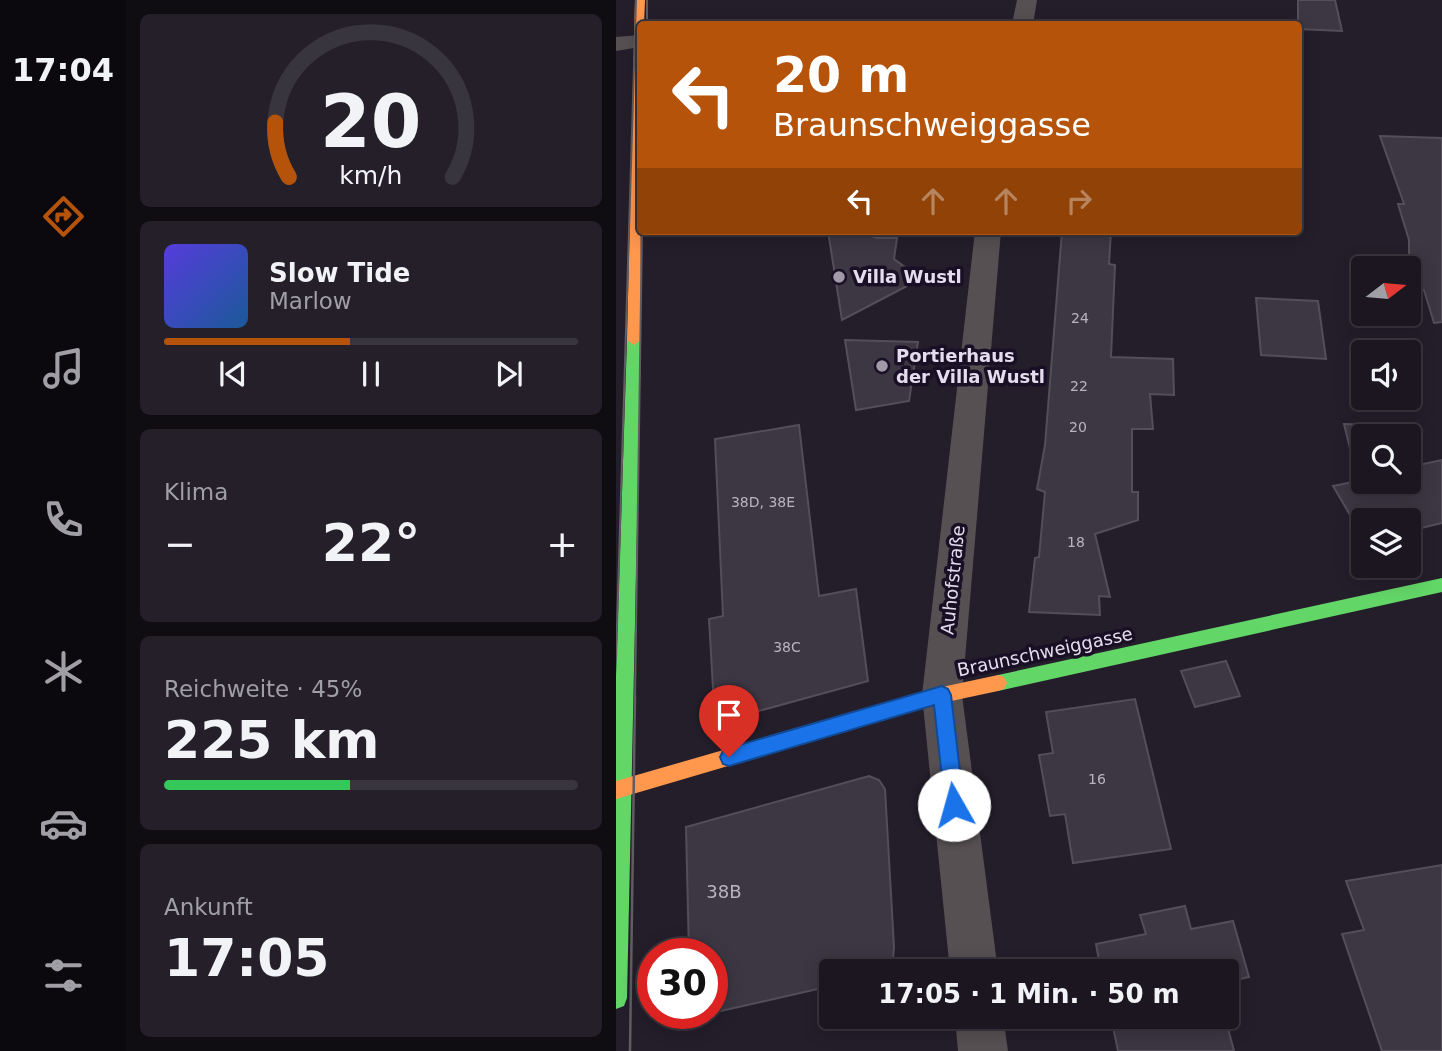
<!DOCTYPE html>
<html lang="de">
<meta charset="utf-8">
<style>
:root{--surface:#1b1620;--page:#241f29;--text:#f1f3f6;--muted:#a09fa5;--line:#39353e;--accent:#b45309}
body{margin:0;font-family:"DejaVu Sans",sans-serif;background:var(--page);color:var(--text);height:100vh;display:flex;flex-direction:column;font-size:26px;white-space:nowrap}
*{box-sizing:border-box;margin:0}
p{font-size:23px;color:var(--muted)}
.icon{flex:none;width:38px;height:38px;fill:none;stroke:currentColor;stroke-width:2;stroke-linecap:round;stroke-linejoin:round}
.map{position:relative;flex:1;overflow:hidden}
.drawer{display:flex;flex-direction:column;gap:14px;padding:14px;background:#0f0c12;width:490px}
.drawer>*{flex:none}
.top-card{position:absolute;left:21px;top:21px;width:665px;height:214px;border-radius:7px;box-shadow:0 4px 18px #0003,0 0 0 2px var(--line);background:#b45309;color:#fff;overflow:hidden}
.needle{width:46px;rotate:74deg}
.controls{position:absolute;left:735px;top:256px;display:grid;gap:14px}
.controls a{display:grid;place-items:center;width:70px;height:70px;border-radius:7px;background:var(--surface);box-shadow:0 4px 18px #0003,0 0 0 2px var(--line);font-size:35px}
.speed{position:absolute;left:21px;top:938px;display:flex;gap:14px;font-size:35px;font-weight:700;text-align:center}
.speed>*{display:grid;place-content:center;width:91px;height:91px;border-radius:50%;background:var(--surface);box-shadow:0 4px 18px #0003,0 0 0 2px var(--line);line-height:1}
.speed .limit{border:10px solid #d22;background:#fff;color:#111}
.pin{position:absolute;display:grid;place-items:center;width:60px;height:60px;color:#fff;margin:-72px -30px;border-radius:50% 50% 50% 0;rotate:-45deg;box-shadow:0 0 7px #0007}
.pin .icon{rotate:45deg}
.me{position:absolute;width:77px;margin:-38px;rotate:353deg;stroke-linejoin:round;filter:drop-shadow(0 0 5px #0008)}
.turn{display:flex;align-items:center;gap:24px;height:147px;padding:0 21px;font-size:32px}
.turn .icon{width:91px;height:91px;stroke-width:2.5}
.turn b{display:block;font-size:49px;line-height:60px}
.lanes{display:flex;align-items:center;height:66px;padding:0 21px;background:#0003;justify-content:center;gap:35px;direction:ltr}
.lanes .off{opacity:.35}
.big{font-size:52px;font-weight:700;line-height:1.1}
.drawer .tile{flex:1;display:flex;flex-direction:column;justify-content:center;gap:10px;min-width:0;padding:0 24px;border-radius:10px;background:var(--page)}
.drawer .dial{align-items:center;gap:0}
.dial svg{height:182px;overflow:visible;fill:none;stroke:var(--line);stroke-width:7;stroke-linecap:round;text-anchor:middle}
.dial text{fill:var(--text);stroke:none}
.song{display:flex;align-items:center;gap:21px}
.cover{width:84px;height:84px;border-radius:10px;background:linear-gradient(135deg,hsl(250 70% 55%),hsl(210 70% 35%))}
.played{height:7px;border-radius:4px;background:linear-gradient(90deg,var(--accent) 45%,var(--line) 45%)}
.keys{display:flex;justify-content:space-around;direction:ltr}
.heat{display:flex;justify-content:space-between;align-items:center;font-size:38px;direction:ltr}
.charge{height:10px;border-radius:5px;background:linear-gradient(90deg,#34c759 45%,var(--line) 0)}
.trip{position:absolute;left:203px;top:959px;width:420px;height:70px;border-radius:7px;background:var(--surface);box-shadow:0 4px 18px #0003,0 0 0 2px var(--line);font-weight:700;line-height:70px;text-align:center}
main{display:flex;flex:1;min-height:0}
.menu{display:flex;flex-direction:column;width:126px;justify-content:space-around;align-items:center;background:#0b090d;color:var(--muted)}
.menu .icon{width:49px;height:49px}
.menu .current{color:var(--accent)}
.menu b{font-size:32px;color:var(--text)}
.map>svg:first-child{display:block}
.building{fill:#3c3743;stroke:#534e5a;stroke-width:2}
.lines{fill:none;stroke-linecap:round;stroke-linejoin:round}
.street{fill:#565053;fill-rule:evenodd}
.fast{fill:#63d668;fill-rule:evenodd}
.slow{fill:#ff974d;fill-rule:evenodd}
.tram-far1{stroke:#605c61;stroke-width:2}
.tram{stroke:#605c61;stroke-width:2.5}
.route{fill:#1a73e8;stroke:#114b97;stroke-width:2}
.poi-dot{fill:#a19aa9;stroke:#1a1026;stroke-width:2.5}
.labels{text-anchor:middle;stroke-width:7;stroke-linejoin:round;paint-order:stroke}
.number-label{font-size:14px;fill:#bab4c2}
.poi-label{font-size:18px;font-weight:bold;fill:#e4dded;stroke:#1a1026;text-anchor:start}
.street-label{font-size:18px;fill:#e4dded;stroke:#1a1026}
.near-number-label{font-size:18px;fill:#bab4c2}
</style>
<main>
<nav class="menu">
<b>17:04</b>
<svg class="icon current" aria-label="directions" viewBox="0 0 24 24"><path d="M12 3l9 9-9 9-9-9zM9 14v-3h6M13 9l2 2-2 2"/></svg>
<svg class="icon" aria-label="music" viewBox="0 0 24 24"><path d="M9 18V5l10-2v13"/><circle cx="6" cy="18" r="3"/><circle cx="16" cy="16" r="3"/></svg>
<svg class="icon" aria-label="phone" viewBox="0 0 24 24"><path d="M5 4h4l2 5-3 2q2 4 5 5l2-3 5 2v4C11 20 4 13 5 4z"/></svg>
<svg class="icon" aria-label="climate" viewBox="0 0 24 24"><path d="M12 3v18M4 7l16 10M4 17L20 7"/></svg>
<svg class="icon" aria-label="car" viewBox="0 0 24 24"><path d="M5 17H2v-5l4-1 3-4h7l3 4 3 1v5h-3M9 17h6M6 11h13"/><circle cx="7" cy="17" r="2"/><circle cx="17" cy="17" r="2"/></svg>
<svg class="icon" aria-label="filters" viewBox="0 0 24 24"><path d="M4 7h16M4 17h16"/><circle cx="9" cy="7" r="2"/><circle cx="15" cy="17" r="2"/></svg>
</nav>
<section class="drawer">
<div class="tile dial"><svg viewBox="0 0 100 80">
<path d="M14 69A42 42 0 1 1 86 69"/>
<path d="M14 69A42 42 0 0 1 8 45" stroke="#b45309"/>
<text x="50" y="56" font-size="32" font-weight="700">20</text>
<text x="50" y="72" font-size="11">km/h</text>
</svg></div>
<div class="tile">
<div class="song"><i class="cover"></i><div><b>Slow Tide</b><p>Marlow</p></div></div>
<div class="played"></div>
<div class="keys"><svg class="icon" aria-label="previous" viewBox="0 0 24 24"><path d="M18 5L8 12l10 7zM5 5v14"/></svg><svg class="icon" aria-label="pause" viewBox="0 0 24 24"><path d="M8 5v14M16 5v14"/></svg><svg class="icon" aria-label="next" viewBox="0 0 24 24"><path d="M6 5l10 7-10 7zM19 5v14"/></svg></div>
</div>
<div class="tile"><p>Klima</p>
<div class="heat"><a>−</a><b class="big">22°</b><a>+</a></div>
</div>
<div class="tile"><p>Reichweite · 45%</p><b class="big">225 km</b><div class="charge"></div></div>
<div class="tile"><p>Ankunft</p><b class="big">17:05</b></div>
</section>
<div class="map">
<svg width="826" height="1051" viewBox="0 0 826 1051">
<rect width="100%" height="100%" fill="#241e2b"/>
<g class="building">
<polygon points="682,0 719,0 726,31 682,29"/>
<polygon points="764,136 826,138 826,322 818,323 808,290 793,289 793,240 782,204 788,204"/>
<polygon points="212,231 244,231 260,238 281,238 278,259 293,270 291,286 226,320"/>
<polygon points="446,231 495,231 493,264 499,265 495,357 557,359 558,395 534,394 537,429 516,429 516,492 522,492 522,520 479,534 494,597 483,596 484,615 413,612 419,558 423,557 429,492 421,489 429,445"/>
<polygon points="640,298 702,301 710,359 645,355"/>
<polygon points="229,340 302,342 293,401 240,410"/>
<polygon points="728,424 758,425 764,436 747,436 747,481 793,481 793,467 826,460 826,523 793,531 793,520 747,520 747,537 717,486 742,481"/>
<polygon points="183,425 203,596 240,589 252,681 99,723 93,619 107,616 99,439"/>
<polygon points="610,661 624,696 579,707 565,671"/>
<polygon points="519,699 555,849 457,863 449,814 434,816 423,755 437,753 430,712"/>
<polygon points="253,776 263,780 269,789 278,947 276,971 215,971 215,986 96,1013 96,954 73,954 70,827"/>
<polygon points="826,865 826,1051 766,1051 726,934 748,930 730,881"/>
<polygon points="569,906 575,929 617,921 633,977 611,982 611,971 485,971 480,944 530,934 524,915"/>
<polygon points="495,1017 609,1017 618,1051 502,1051"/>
</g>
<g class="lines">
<g class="street">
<polygon points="401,0 421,0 417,24 396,24"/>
<polygon points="24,35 24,47 0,51 0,37"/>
<polygon points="359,231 385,231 346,695 382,971 334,971 306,695"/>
<polygon points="339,1017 387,1017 392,1051 342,1051"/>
</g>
<g class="fast">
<polygon points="18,335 25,340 11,998 8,1006 0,1009 0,676 11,340"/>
<polygon points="826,578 826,592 382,691 376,689 373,683 376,677 382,675"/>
</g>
<g class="slow">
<polygon points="19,0 29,0 28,24 24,24 25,340 18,345 11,340"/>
<polygon points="382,675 388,677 391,683 388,689 382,691 326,703 0,799 0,781 326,687"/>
</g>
<g class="tram-far1">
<polyline points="31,0 31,24"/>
<polyline points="0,659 20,0"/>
<polyline points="19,698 26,231"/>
</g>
<polyline class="tram" points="14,1051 19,696"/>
</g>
<polygon class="route" points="326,686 332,689 335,695 348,805 345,812 338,815 332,812 329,805 318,705 113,766 107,764 104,757 107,751 113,748"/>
<g class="poi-dot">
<circle cx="223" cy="277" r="7"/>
<circle cx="266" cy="366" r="7"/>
</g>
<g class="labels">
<g class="number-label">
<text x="464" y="323">24</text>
<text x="463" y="391">22</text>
<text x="462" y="432">20</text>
<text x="147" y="507">38D, 38E</text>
<text x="460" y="547">18</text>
<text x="171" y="652">38C</text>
<text x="481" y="784">16</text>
</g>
<g class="poi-label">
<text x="237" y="283">Villa Wustl</text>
<text x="280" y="362">Portierhaus<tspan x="280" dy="21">der Villa Wustl</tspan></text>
</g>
<g class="street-label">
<text transform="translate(337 580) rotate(-84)" y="6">Auhofstraße</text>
<text transform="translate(429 652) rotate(-12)" y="6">Braunschweiggasse</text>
</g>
<g class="near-number-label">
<text x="108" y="898">38B</text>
</g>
</g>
</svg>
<div class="controls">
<a><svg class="needle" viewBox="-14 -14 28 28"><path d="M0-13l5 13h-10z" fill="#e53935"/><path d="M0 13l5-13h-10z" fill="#a09fa5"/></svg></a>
<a><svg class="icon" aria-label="sound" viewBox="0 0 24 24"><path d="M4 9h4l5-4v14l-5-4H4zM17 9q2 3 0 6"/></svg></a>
<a><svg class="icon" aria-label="search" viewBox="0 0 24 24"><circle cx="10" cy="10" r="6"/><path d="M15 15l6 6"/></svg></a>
<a><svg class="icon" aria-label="layers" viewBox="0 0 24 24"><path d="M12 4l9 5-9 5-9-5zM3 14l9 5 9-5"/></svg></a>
</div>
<div class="speed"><div class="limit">30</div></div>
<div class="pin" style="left:113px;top:757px;background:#d93025"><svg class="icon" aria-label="arrive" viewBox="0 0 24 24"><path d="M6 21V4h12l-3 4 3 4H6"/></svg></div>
<svg class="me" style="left:338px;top:805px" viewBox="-20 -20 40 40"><circle r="19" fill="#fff"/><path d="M0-13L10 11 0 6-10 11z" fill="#1a73e8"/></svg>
<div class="trip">17:05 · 1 Min. · 50 m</div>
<div class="top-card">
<div class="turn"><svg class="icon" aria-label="left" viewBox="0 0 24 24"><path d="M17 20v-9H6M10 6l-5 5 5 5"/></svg><div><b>20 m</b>Braunschweiggasse</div></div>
<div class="lanes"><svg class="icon" aria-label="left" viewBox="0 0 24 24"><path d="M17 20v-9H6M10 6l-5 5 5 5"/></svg><svg class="icon off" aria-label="ahead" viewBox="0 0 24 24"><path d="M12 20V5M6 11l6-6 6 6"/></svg><svg class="icon off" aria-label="ahead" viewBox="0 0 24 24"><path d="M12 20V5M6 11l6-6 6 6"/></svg><svg class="icon off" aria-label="right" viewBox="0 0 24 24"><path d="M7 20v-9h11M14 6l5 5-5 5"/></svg></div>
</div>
</div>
</main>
